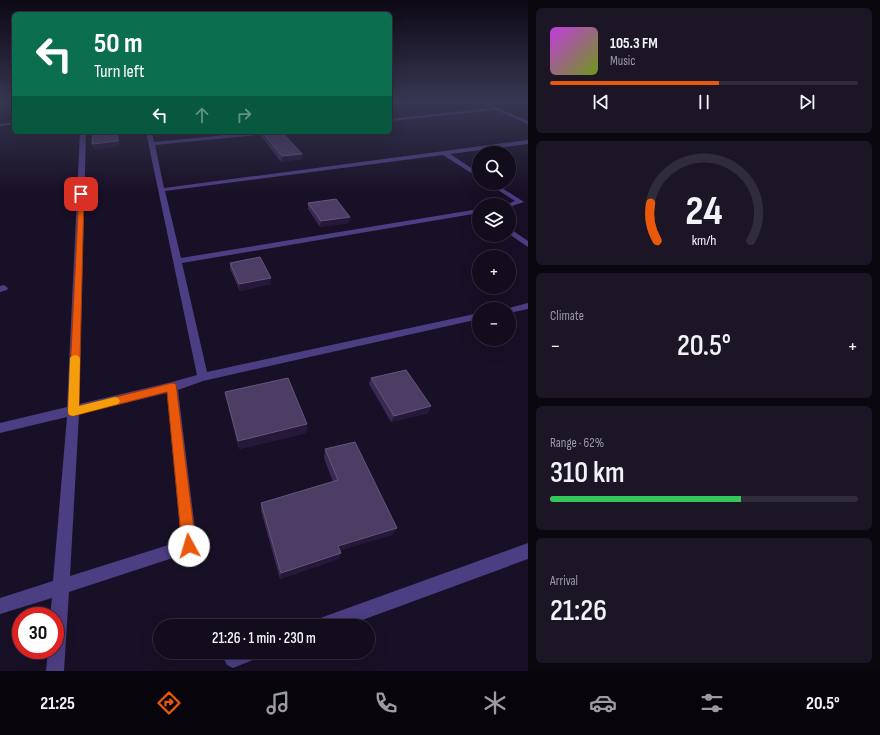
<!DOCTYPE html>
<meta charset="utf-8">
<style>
:root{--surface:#120c1c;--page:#1b1525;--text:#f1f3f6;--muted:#9c9ba3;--line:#312c3b;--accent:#ea580c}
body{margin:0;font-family:"Sofia Sans Condensed",sans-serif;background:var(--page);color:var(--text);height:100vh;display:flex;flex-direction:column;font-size:15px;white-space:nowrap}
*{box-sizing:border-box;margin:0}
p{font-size:13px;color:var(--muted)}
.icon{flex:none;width:22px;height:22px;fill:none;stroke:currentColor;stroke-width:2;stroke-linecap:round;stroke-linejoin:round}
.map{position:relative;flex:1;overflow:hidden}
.side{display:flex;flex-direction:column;gap:8px;padding:8px;background:#0a070f;width:352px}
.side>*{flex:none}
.banner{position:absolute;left:12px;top:12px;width:380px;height:122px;border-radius:6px;box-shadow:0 4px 16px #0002,0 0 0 1px var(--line);background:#0b6e4f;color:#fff;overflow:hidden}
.tools{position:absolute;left:472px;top:146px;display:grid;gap:8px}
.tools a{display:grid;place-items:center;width:44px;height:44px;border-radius:50%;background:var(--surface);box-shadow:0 4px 16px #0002,0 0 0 1px var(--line);font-size:20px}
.speed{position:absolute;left:12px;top:607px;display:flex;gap:8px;font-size:20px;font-weight:700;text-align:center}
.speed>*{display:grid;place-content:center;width:52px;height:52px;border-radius:50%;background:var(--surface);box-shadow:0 4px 16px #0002,0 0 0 1px var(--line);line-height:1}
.speed .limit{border:6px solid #d22;background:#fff;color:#111}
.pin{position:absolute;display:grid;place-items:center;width:34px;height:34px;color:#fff;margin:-17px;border-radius:8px;box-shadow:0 2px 6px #0006}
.me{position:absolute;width:44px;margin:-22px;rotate:354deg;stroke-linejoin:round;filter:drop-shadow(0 0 3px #0008)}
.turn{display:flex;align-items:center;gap:14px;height:84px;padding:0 16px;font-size:18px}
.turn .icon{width:52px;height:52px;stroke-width:2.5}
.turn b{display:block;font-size:28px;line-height:34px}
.lanes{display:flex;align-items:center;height:38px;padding:0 16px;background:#0003;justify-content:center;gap:20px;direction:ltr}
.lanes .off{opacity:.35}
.big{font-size:30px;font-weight:600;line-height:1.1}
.side .card{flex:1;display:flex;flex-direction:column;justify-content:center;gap:6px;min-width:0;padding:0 14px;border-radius:6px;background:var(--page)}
.side .dial{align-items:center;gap:0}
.dial svg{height:104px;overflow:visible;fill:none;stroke:var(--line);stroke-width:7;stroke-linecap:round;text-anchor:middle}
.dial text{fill:var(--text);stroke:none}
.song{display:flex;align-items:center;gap:12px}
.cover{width:48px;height:48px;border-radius:6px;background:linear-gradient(135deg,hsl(290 70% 55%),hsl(80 70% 35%))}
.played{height:4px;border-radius:2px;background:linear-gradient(90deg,var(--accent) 55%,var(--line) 55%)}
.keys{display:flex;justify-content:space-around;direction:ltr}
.heat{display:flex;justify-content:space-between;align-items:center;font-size:22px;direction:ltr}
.charge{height:6px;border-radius:3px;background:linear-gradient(90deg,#34c759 62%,var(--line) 0)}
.trip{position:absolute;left:153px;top:619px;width:222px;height:40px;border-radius:20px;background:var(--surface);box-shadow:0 4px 16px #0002,0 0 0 1px var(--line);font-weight:600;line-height:40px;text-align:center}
.tab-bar{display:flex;height:64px;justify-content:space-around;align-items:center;background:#07050b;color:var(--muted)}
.tab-bar .icon{width:28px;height:28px}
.tab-bar .active{color:var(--accent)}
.tab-bar b{font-size:18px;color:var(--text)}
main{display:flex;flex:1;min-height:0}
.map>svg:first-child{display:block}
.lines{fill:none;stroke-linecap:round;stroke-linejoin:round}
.minor{fill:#4c3e82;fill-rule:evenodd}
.wall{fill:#3a2a53}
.shaded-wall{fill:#251839}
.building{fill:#4c3d65;stroke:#63557d}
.route{fill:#ea580c;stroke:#983908}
.slow{fill:#f59e0b}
</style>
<main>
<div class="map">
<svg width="528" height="671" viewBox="0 0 528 671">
<rect width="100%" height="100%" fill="#181026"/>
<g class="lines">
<g class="minor">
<polygon points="475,100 480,100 528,121 528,124 496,110 390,121 390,119 491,108"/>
<polygon points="520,100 528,101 528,104 521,101"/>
<polygon points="14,122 14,124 0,126 0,124"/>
<path d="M80 132H86L79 404 172 382 197 375 146 132H152L154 142 255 132H273L270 134 155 145 164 188 528 140V144L450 154 479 173V178L443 155 165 191 181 258 479 209V213L182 263 207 372 479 313V319L203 381 178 390 197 546 194 551 69 592 64 671H46L48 650H55V616H50L52 598 0 614V598L53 581 67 417 0 433V423L67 407ZM167 393 181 541 70 576 79 414Z"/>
<polygon points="487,183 494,183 524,202 509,207 509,205 506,205 507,204 515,201"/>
<polygon points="509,228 528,241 528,247 509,234"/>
<polygon points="4,285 8,288 7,290 0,292 0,286"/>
<polygon points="528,303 528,309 509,313 509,309 505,309"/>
<polygon points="528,543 528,559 346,626 314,626 317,620 323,617"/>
<polygon points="228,652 261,652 258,658 233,668 227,665 224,659"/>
</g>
</g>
<g class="wall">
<polygon points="261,132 282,132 302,154 302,159 281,162 261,136"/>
<polygon points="308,203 349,223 320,227 308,209"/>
<polygon points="230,263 271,284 240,291 230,269"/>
<polygon points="371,378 431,406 428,413 391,422 369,384"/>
<polygon points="225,392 307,424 306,433 239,449 227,401"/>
<polygon points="325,449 397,528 392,535 340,550 341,553 338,559 280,579 261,511 261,503 333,482 324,458"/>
</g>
<g class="shaded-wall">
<polygon points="117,132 118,132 119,147 94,149 92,144"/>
<polygon points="302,154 302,159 281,162 282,156"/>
<polygon points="350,217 349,223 320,227 321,221"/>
<polygon points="271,278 271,284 240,291 239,284"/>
<polygon points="431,406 428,413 391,422 394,416"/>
<polygon points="307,424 306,433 239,449 238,441"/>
<polygon points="397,528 392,535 335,552 338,546"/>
<polygon points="341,553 338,559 280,579 281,573"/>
</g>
<g class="building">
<polygon points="93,132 117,132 118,141 92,144"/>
<polygon points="262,132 282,132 302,154 282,156"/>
<polygon points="336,199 350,217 321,221 308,203"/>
<polygon points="260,257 271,278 239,284 230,263"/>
<polygon points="406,370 431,406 394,416 371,378"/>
<polygon points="288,378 307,424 238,441 225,392"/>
<polygon points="355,442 397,528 338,546 341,553 281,573 261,503 338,480 325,449"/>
</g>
<linearGradient id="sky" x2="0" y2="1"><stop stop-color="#0d0915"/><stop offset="0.52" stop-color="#373752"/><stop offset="1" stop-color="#373752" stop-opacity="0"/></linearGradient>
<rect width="528" height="194" fill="url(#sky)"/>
<polygon class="route" points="79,193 84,194 79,406 172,383 176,384 196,546 194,550 189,552 184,550 182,546 167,392 73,416 69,415 68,412"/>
<polygon class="slow" points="75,355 78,356 80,358 79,406 115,397 118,398 120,401 118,404 73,416 69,415 68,412 70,358 72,356"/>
</svg>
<div class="tools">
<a><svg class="icon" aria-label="search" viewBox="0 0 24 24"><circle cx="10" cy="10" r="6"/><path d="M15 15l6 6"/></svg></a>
<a><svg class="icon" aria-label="layers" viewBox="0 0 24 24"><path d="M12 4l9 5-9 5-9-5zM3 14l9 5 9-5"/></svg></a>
<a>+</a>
<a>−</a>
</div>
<div class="speed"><div class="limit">30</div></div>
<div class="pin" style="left:81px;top:194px;background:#d93025"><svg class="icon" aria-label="arrive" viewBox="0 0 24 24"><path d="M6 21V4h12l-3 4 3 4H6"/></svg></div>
<svg class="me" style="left:189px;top:546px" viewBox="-20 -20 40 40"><circle r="19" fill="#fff"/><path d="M0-13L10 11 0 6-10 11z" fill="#ea580c"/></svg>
<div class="trip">21:26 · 1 min · 230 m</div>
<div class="banner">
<div class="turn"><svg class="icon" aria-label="left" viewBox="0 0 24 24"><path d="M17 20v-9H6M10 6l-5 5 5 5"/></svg><div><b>50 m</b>Turn left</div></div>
<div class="lanes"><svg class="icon" aria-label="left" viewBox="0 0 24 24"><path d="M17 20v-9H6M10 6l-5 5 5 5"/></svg><svg class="icon off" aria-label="ahead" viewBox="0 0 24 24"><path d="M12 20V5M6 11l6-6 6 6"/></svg><svg class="icon off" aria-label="right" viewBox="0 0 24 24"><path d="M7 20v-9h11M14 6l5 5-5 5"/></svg></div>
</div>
</div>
<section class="side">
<div class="card">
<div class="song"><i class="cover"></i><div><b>105.3 FM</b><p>Music</p></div></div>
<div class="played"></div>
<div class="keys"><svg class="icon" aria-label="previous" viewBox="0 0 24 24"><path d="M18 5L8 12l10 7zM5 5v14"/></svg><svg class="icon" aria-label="pause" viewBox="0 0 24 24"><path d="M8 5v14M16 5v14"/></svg><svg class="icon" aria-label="next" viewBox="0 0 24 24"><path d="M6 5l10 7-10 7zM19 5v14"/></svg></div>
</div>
<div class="card dial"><svg viewBox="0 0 100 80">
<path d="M14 69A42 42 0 1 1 86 69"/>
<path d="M14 69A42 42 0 0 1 9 40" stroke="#ea580c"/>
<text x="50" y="56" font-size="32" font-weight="700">24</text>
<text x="50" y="72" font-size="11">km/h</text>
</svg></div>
<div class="card"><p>Climate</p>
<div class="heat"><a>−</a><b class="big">20.5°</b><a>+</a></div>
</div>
<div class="card"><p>Range · 62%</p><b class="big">310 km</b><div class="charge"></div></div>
<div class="card"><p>Arrival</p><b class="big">21:26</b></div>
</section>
</main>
<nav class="tab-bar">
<b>21:25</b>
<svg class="icon active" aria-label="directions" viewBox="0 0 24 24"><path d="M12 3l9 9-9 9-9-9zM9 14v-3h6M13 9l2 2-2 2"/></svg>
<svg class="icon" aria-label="music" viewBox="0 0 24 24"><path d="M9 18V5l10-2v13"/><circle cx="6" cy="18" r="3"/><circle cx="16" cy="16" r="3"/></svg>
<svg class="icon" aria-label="phone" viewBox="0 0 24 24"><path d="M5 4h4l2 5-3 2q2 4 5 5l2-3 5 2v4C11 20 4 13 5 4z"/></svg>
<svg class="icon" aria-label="climate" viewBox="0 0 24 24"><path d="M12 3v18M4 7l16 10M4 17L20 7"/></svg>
<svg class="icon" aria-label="car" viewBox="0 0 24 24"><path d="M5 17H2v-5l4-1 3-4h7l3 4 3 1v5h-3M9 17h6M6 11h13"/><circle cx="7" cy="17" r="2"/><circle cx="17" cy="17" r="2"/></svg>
<svg class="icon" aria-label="filters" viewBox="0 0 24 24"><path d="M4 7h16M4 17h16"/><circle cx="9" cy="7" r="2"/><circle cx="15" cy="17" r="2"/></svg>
<b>20.5°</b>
</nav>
